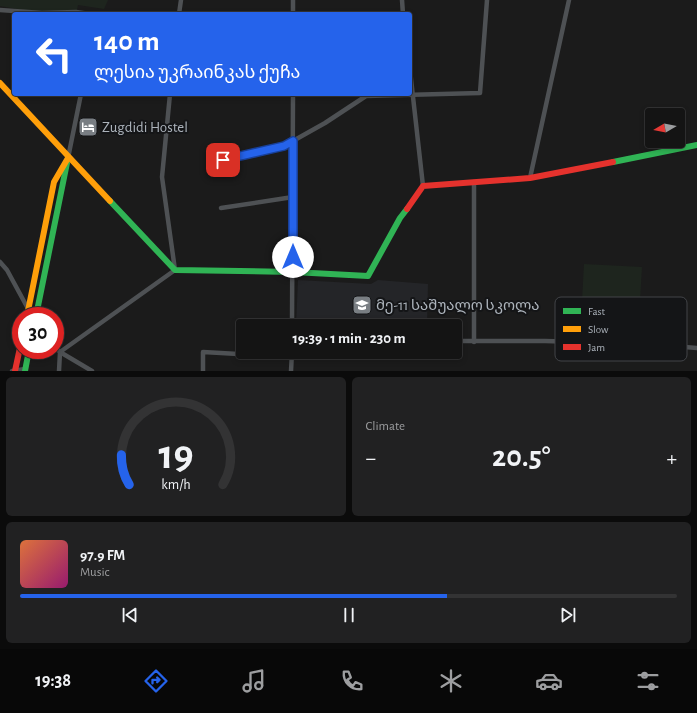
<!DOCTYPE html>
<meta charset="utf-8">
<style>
:root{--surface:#141414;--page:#212122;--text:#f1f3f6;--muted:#9d9ea0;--line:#333334;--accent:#2563eb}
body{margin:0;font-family:"Alegreya Sans","Noto Sans Georgian",sans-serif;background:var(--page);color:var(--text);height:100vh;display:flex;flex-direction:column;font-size:15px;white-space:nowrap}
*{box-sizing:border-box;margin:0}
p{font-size:13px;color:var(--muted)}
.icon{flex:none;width:22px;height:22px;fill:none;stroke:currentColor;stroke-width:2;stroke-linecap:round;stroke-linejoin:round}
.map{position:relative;height:371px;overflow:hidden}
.drawer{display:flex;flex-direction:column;gap:6px;padding:6px;background:#0b0b0b;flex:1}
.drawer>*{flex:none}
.guide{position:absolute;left:12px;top:12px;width:400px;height:84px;border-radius:4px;box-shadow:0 2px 6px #0003,0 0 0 1px var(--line);background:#2563eb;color:#fff;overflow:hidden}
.needle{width:26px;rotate:260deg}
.buttons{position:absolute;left:645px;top:108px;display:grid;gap:8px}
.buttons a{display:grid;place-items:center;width:40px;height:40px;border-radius:4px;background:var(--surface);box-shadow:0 2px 6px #0003,0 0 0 1px var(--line);font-size:20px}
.speed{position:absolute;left:12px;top:307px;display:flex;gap:8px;font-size:20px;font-weight:700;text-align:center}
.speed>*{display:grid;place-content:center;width:52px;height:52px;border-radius:50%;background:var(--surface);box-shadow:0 2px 6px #0003,0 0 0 1px var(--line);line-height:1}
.speed .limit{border:6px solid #d22;background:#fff;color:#111}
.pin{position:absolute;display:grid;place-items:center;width:34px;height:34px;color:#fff;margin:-17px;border-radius:8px;box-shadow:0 2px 6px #0006}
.me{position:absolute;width:44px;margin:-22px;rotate:0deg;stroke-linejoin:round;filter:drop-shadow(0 0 3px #0008)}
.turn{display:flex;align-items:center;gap:14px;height:84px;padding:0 16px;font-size:18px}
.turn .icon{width:52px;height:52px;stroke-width:2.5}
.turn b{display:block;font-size:28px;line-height:34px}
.big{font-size:30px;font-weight:600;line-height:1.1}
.drawer .widget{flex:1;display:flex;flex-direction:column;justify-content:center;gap:6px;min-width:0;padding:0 14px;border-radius:6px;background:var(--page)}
.drawer .dial{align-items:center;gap:0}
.dial svg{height:104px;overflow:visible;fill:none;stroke:var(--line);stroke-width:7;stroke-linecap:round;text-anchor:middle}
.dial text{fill:var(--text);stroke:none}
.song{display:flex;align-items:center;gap:12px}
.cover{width:48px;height:48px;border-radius:6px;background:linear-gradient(135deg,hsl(20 70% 55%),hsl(320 70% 35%))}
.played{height:4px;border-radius:2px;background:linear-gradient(90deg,var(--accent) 65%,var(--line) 65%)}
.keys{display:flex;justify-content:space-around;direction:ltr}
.heat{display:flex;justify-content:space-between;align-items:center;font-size:22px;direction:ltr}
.drawer .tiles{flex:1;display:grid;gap:6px;grid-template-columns:1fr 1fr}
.widget:last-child{grid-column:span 2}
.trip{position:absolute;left:236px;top:319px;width:226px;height:40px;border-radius:4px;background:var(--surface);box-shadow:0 2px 6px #0003,0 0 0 1px var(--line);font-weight:600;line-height:40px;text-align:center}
.dock{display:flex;height:64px;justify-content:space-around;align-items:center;background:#080808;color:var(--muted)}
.dock .icon{width:28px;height:28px}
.dock .selected{color:var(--accent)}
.dock b{font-size:18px;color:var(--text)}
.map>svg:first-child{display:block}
.built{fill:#242528}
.green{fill:#1e251e}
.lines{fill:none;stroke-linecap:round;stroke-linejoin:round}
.street{stroke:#4e5154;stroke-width:4.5}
.fast{stroke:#30b455;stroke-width:6}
.slow{stroke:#ff9f0a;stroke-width:6}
.jam{stroke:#e5322d;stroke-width:6}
.route-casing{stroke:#184099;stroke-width:10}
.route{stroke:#2563eb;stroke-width:7}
.labels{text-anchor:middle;stroke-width:4;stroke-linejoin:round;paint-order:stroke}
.poi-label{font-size:15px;fill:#acb3bb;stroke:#141517;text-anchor:start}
.key{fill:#141517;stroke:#424448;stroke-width:1}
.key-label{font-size:11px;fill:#acb3bb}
</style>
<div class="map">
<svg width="697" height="371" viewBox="0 0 697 371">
<rect width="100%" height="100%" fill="#1b1b1b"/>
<polygon class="built" points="298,280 371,284 378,280 428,284 427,326 296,326"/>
<g class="green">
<polygon points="0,0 108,0 104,9 78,5 76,14 16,14 17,9 0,6"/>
<polygon points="584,264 642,267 640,301 621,300 621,303 625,303 624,321 581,319"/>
</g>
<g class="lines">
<g class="street">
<polyline points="402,0 403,14"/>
<polyline points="0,10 42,13 76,12 90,14"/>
<polyline points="179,14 181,0"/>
<polyline points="293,14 293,0"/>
<polyline points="410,70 423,186"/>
<polyline points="68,158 81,94"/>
<polyline points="223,160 284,146 325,123 366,96 480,93 487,0"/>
<polyline points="530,178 569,0"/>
<polyline points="474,182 474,342"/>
<polyline points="221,208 293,197"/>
<polyline points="0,262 7,270 32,316"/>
<polyline points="292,326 293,94"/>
<polyline points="455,341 545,341 647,344 697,348"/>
<polyline points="55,346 60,352 92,371"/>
<polyline points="60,352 175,270 162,177 170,94"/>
<polyline points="12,371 25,369"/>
<polyline points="59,371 60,352"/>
<polyline points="203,371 203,352 292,357"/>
<polyline points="291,371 292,352"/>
</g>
<g class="fast">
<polyline points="613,162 697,145"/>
<polyline points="110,201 175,270 293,272 368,276 400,218 407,209"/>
<polyline points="36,316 67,163"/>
<polyline points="25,371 29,350"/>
</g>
<g class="slow">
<polyline points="0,83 110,201"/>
<polyline points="27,316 54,182 68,158"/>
</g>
<g class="jam">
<polyline points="407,209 423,186 530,178 613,162"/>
<polyline points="15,371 21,343"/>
</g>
</g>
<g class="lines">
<defs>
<polyline id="route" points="223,160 284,146 293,141 293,257"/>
</defs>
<use href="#route" class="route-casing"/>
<use href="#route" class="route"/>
</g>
<defs>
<symbol id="hotel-square" viewBox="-11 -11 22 22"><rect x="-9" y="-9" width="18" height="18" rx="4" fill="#797e83" stroke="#141517"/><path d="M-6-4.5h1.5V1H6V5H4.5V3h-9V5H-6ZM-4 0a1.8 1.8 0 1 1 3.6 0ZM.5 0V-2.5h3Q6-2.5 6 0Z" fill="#fff"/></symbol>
<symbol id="school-square" viewBox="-11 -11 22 22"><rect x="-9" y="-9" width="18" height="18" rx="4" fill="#797e83" stroke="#141517"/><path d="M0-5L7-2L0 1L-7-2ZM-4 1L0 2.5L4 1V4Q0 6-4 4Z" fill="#fff"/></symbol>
</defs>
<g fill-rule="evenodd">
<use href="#hotel-square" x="77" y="116" width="22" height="22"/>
<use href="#school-square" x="351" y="294" width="22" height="22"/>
</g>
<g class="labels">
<g class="poi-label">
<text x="102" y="132">Zugdidi Hostel</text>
<text x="376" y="310">მე-11 საშუალო სკოლა</text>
</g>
</g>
<rect x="555" y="297" width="132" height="64" rx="6" class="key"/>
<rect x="563" y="308" width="18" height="6" fill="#30b455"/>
<rect x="563" y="326" width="18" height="6" fill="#ff9f0a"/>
<rect x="563" y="344" width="18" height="6" fill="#e5322d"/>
<g class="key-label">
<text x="588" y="315">Fast</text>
<text x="588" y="333">Slow</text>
<text x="588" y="351">Jam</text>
</g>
</svg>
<div class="buttons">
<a><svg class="needle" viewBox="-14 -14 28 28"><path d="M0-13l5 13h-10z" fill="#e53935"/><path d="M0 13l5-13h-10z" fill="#9d9ea0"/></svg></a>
</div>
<div class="speed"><div class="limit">30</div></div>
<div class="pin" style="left:223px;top:160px;background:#d93025"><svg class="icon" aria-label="arrive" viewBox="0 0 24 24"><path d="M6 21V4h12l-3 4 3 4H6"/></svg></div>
<svg class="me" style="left:293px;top:257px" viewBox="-20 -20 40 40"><circle r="19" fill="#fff"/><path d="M0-13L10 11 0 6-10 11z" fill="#2563eb"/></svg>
<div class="trip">19:39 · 1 min · 230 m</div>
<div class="guide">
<div class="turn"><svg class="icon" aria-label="left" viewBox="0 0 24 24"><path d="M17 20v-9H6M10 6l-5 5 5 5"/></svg><div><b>140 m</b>ლესია უკრაინკას ქუჩა</div></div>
</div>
</div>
<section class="drawer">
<div class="tiles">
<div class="widget dial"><svg viewBox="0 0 100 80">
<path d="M14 69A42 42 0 1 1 86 69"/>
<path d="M14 69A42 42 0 0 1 8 46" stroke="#2563eb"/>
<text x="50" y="56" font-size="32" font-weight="700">19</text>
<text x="50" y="72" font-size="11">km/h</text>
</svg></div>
<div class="widget"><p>Climate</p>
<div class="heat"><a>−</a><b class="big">20.5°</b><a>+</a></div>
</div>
<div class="widget">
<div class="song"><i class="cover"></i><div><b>97.9 FM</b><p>Music</p></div></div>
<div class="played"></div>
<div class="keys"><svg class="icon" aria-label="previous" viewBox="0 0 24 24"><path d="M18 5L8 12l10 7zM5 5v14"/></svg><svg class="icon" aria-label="pause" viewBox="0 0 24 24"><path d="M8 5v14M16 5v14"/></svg><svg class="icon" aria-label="next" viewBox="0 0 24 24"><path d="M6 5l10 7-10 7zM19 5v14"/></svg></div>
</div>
</div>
</section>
<nav class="dock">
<b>19:38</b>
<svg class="icon selected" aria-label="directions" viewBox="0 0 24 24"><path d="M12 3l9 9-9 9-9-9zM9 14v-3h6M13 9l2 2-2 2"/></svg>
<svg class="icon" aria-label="music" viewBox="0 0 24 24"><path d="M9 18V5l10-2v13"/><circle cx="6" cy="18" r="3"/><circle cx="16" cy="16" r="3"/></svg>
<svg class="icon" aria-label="phone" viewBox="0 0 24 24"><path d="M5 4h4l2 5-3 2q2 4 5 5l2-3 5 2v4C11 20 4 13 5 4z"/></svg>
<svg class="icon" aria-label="climate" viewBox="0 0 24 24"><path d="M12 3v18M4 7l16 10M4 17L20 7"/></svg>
<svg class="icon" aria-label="car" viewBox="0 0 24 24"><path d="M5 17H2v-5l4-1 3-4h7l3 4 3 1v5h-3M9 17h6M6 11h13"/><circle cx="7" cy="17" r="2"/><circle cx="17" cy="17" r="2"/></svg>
<svg class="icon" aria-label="filters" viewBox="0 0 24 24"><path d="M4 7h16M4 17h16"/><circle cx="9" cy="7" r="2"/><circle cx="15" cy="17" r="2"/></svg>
</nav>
